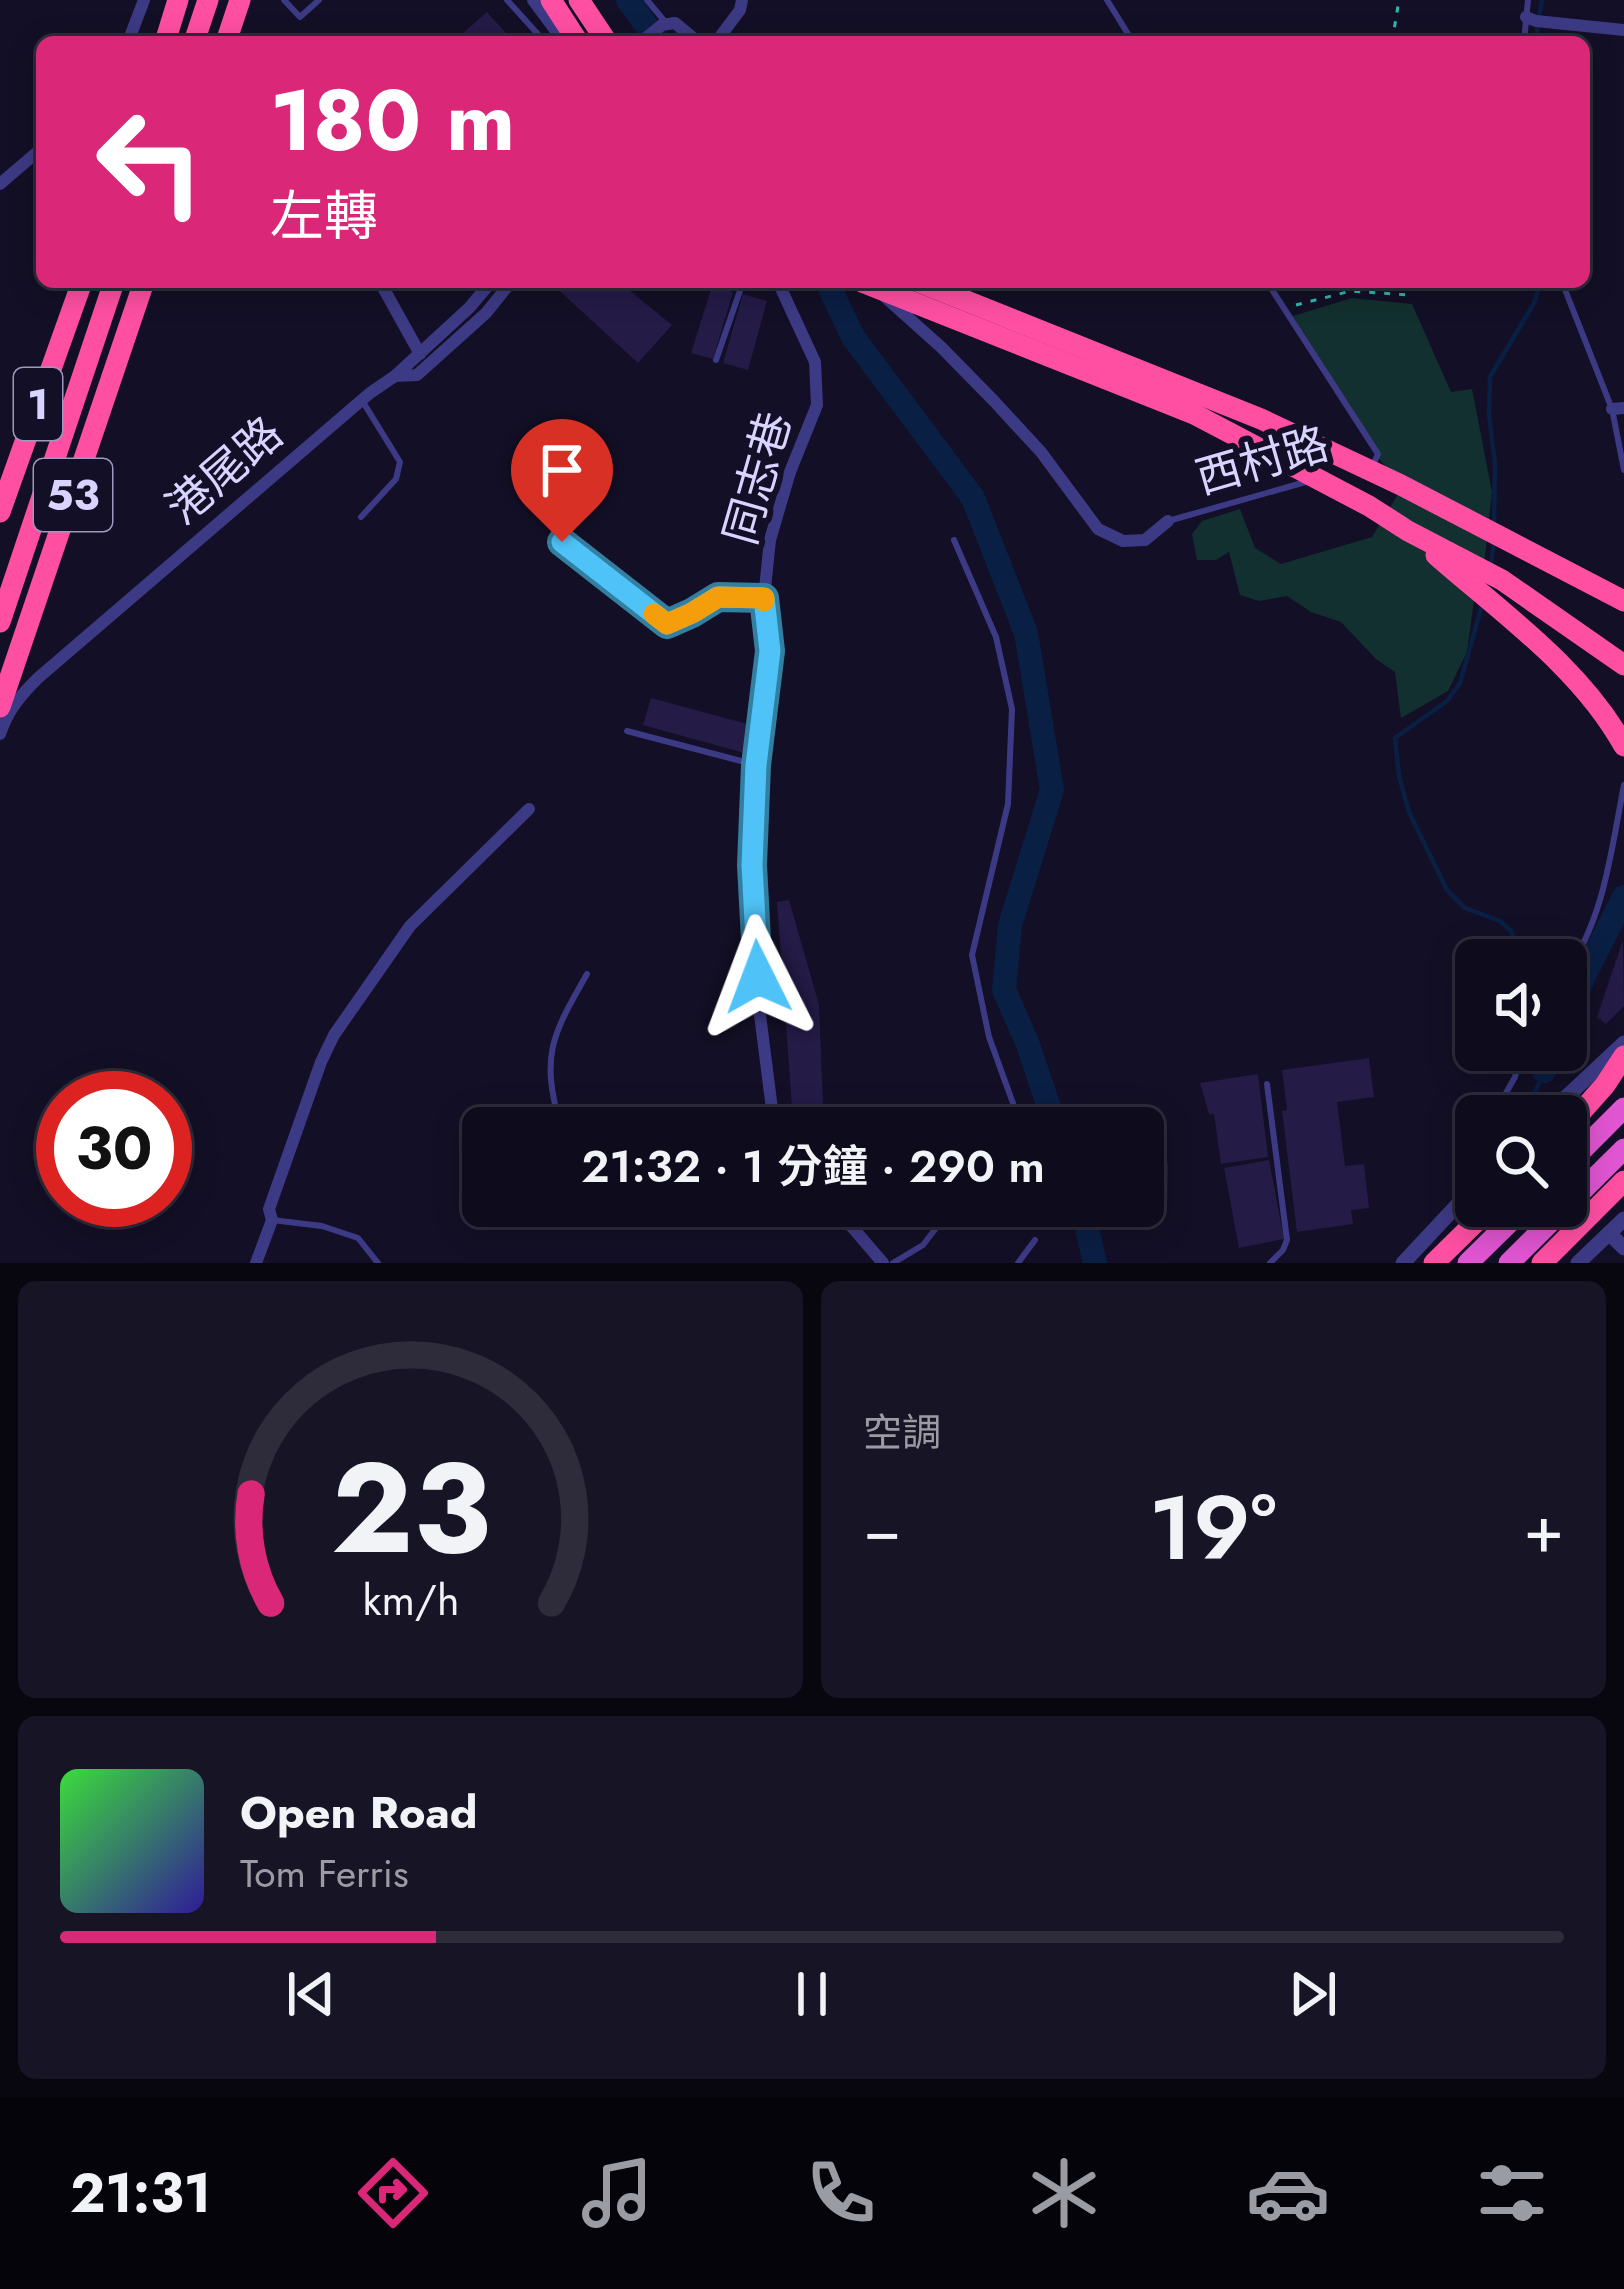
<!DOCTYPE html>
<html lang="zh-TW">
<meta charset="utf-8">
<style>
:root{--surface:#0e0b1c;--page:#171425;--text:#f1f3f6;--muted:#9b9ba3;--line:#2e2b3b;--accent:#db2777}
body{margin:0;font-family:Jost,"Noto Sans TC",sans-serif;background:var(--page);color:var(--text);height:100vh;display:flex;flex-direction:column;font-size:45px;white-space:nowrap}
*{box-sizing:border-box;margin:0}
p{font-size:39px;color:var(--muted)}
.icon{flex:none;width:66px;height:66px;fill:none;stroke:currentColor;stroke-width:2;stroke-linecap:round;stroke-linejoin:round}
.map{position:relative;height:1263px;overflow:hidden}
.sheet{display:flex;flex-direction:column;gap:18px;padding:18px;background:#08060f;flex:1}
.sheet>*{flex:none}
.guide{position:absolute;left:36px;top:36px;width:1554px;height:252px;border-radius:18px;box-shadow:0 6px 30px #0003,0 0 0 3px var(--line);background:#db2777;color:#fff;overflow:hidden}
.controls{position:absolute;left:1455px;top:939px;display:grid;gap:24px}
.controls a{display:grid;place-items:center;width:132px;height:132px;border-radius:18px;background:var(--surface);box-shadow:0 6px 30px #0003,0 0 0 3px var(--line);font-size:60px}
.speed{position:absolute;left:36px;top:1071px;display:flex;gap:24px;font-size:60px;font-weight:700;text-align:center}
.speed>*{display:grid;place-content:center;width:156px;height:156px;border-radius:50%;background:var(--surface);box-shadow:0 6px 30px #0003,0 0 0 3px var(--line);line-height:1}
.speed .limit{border:18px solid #d22;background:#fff;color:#111}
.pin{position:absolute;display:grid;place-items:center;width:102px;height:102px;color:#fff;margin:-123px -51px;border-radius:50% 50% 50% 0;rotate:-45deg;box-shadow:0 0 12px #0007}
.pin .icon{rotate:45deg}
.me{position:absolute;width:132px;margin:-66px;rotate:357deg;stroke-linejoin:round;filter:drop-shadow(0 0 9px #0008)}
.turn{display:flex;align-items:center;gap:42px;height:252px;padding:0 36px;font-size:54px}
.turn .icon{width:156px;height:156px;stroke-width:2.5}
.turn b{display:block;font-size:84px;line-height:102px}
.big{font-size:90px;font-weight:600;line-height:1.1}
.sheet .card{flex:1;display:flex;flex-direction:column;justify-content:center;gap:18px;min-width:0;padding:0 42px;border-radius:18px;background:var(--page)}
.sheet .dial{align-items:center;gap:0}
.dial svg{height:312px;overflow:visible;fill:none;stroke:var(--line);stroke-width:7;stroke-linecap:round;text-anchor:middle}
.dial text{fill:var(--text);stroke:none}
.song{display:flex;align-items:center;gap:36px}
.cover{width:144px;height:144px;border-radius:18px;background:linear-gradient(135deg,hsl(120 70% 55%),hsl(250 70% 35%))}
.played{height:12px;border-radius:6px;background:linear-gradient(90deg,var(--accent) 25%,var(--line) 25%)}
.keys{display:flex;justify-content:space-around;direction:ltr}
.heat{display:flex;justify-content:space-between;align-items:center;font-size:66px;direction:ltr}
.sheet .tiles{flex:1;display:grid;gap:18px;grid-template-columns:1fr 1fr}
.card:last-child{grid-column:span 2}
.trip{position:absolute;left:462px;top:1107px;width:702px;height:120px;border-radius:18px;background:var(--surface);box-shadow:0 6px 30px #0003,0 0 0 3px var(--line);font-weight:600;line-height:120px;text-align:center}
.tabs{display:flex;height:192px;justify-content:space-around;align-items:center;background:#06040b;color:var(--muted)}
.tabs .icon{width:84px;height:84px}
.tabs .on{color:var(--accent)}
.tabs b{font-size:54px;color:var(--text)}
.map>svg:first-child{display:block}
.green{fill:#12302f}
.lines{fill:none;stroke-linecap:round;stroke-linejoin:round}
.stream{stroke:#0a1f44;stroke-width:4.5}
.river{stroke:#0a1f44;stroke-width:24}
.building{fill:#241b47}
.path{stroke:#2fb8b0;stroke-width:3;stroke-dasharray:6 9;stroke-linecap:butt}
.service{stroke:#3d3a85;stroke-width:6}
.minor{stroke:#3d3a85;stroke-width:12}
.tertiary{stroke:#3d3a85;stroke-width:15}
.trunk{stroke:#e055d1;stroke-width:21}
.motorway{stroke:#ff4fa3;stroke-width:21}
.route-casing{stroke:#337fa1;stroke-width:30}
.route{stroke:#4fc3f7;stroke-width:21}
.slow{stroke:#f59e0b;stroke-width:21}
.labels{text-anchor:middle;stroke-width:12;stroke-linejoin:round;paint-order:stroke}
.shield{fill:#130f26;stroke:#9e99be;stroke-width:3}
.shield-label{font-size:42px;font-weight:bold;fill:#d9d4ff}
.street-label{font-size:45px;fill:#d9d4ff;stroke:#130f26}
</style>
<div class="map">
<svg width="1624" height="1263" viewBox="0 0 1624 1263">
<rect width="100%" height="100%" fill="#130f26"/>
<polygon class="green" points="1352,298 1412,304 1451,392 1472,389 1492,492 1484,565 1475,593 1467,652 1448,691 1401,718 1395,672 1376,659 1341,622 1311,612 1287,596 1259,601 1240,595 1229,552 1216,560 1197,560 1192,534 1202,521 1240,509 1255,548 1281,564 1372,537 1403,486 1375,454 1293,316"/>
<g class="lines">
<g class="stream">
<polyline points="1535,42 1542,0"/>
<polyline points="1494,522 1495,464 1489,415 1490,377 1534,303 1541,282"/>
<polyline points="1491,564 1494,540"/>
<polyline points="1482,605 1460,683 1447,701 1395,738 1399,776 1409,812 1447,890 1465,908 1500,921 1511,931 1522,960"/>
<polyline points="1525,1116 1544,1071 1542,1050"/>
</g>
<g class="river">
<polyline points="628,0 658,42"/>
<polyline points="827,282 853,337 973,498 1026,633 1052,790 1010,925 1004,990 1027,1042 1056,1128"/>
<polyline points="1566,1019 1583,978 1624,897"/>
<polyline points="1544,1071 1553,1050"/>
<polyline points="1082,1206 1095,1263"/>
</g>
</g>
<g class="building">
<polygon points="487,12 514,42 469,42 462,34"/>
<polygon points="550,282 619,282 672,325 638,363"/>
<polygon points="712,286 733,292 713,359 691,353"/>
<polygon points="743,294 767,301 748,370 723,363"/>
<polygon points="651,698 751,725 744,753 643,725"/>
<polygon points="789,900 819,1005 824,1128 798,1128 792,1107 777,902"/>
<polygon points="1623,940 1624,1006 1606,1024 1597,1017"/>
<polygon points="1369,1058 1374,1097 1337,1102 1345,1166 1364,1164 1369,1208 1351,1210 1353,1224 1297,1232 1282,1111 1287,1110 1282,1070"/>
<polygon points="1258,1074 1268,1157 1221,1164 1214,1114 1209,1114 1200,1083"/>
<polygon points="1269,1160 1284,1239 1239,1248 1224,1168"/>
<polygon points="1143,1164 1168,1164 1167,1211 1128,1211 1128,1206 1143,1206"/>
</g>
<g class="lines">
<g class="path">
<polyline points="1392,42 1399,0"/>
<polyline points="1296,305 1351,291 1408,295 1410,293 1408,282"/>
</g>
<g class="service">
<polyline points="284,0 300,17 319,0"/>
<polyline points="507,0 545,42"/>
<polyline points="647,0 666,23"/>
<polyline points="1107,0 1133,42"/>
<polyline points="1524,42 1528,0"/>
<polyline points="1267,282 1378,454 1374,463"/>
<polyline points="1562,282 1612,409 1624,470"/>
<polyline points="716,360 743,282"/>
<polyline points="361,517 396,479 400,462 363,402"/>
<polyline points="1168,521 1309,481"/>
<polyline points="954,540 996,637 1012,709 1008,804 972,955 989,1037 1022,1128"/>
<polyline points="562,542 667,624 692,613 719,597 761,598"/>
<polyline points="627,731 756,765"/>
<path d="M1566 973C1605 917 1611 850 1624 785"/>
<polyline points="1267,1084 1287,1240 1283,1250 1270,1263"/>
<polyline points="1493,1116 1515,1077 1521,1050"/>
<path d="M567 1128 560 1124C540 1054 553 1034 587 974"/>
<polyline points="594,1128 643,1118 698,1120 772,1109"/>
<polyline points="1461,1195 1476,1153"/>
<polyline points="272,1220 322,1226 358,1238 378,1263"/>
<polyline points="893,1263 923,1245 953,1206"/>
<polyline points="1018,1263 1035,1240"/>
</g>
<g class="minor">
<polyline points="533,0 564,42"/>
<polyline points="1526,17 1536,21 1624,30"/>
<polyline points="128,42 144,0"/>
<polyline points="641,42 662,25 675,23 698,42"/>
<polyline points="716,42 740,10 742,0"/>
<polyline points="0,184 42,148"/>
<polyline points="380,282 420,354"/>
<polyline points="778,282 815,362 817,405 790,472 770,540 764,598 770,651 756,765 751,865 760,1015 772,1109 779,1114 781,1128"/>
<polyline points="884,296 941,347 993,400 1041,452 1098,529 1123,541 1145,540 1168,521"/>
<polyline points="395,376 469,308 491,282"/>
<polyline points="1612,409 1624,408"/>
<path d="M0 734C8 710 20 696 38 678L370 393 395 376 417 375 486 313 511 282"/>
<polyline points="834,1206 883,1263"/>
<polyline points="256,1263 272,1220 269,1209 321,1062 334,1035 410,926 529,809"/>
</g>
<g class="tertiary">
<polyline points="1546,1116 1624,1043"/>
<polyline points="1609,1233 1624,1248"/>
<polyline points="1403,1263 1476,1185"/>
<polyline points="1578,1263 1624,1219"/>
</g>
<g class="trunk">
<polyline points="1566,1166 1624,1108"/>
<polyline points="1468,1263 1526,1206"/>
<polyline points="1509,1263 1624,1149"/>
</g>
<g class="motorway">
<polyline points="551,0 578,42"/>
<polyline points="579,0 607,42"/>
<polyline points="165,42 178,0"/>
<polyline points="194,42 208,0"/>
<polyline points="226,42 240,0"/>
<polyline points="862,282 1194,414 1369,506 1408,531 1502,580 1624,665"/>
<polyline points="919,282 1261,419 1401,485 1624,601"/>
<polyline points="0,512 82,282"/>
<path d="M1436 555C1502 613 1581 668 1624 746"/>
<polyline points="0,622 114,282"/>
<polyline points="0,707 144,282"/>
<polyline points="1566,1129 1605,1085 1624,1056"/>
<polyline points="1434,1263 1492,1206"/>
<polyline points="1542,1263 1624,1181"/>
</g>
</g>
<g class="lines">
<defs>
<polyline id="route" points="562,542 667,624 692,613 718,597 764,598 770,651 756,765 752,865 758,977"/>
</defs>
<use href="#route" class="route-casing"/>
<use href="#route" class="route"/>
<polyline class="slow" points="654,614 667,624 692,613 718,597 764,598 764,601"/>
</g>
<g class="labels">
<g class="shield">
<rect x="14" y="368" width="48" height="72" rx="9"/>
<rect x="34" y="459" width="78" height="72" rx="9"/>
</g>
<g class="shield-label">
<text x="38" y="419">1</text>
<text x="73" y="510">53</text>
</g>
<g class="street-label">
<text transform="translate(1262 460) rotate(-16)" y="16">西村路</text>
<text transform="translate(224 470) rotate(-41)" y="16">港尾路</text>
<text transform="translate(757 478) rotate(-74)" y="16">同志巷</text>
</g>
</g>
</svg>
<div class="controls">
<a><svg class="icon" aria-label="sound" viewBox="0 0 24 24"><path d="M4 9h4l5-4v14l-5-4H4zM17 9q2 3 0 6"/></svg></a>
<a><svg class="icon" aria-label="search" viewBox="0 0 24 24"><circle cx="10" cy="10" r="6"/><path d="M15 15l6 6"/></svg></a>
</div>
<div class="speed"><div class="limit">30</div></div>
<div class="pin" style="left:562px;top:542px;background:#d93025"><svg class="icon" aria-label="arrive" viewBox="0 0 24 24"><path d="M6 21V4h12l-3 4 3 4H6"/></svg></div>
<svg class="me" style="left:758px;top:977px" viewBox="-20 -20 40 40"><path d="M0-17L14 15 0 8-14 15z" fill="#4fc3f7" stroke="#fff" stroke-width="4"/></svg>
<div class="trip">21:32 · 1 分鐘 · 290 m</div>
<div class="guide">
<div class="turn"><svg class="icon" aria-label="left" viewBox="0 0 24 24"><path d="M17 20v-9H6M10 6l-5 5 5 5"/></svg><div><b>180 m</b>左轉</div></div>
</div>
</div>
<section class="sheet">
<div class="tiles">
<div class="card dial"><svg viewBox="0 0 100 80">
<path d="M14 69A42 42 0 1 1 86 69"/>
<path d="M14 69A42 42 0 0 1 9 41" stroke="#db2777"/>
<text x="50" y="56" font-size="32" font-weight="700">23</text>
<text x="50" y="72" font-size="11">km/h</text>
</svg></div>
<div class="card"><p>空調</p>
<div class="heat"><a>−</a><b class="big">19°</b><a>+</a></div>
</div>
<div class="card">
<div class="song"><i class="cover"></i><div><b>Open Road</b><p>Tom Ferris</p></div></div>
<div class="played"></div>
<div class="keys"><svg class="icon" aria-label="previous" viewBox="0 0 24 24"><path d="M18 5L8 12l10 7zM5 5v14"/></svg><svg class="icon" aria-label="pause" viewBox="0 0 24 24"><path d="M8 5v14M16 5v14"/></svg><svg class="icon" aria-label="next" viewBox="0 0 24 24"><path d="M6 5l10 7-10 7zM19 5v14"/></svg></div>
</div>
</div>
</section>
<nav class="tabs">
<b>21:31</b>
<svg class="icon on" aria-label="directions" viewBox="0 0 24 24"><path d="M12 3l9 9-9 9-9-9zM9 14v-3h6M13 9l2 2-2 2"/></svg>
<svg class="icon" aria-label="music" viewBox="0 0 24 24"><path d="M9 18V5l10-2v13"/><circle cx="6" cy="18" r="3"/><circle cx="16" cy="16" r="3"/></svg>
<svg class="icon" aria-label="phone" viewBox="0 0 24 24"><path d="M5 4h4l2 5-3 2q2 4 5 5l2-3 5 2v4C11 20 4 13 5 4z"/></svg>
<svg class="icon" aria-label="climate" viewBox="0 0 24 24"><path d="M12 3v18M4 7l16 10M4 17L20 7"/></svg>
<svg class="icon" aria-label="car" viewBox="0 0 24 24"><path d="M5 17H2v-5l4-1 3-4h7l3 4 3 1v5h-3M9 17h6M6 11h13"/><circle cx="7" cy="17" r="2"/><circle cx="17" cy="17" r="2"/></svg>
<svg class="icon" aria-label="filters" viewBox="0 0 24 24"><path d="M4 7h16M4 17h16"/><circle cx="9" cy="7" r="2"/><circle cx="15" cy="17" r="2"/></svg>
</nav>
